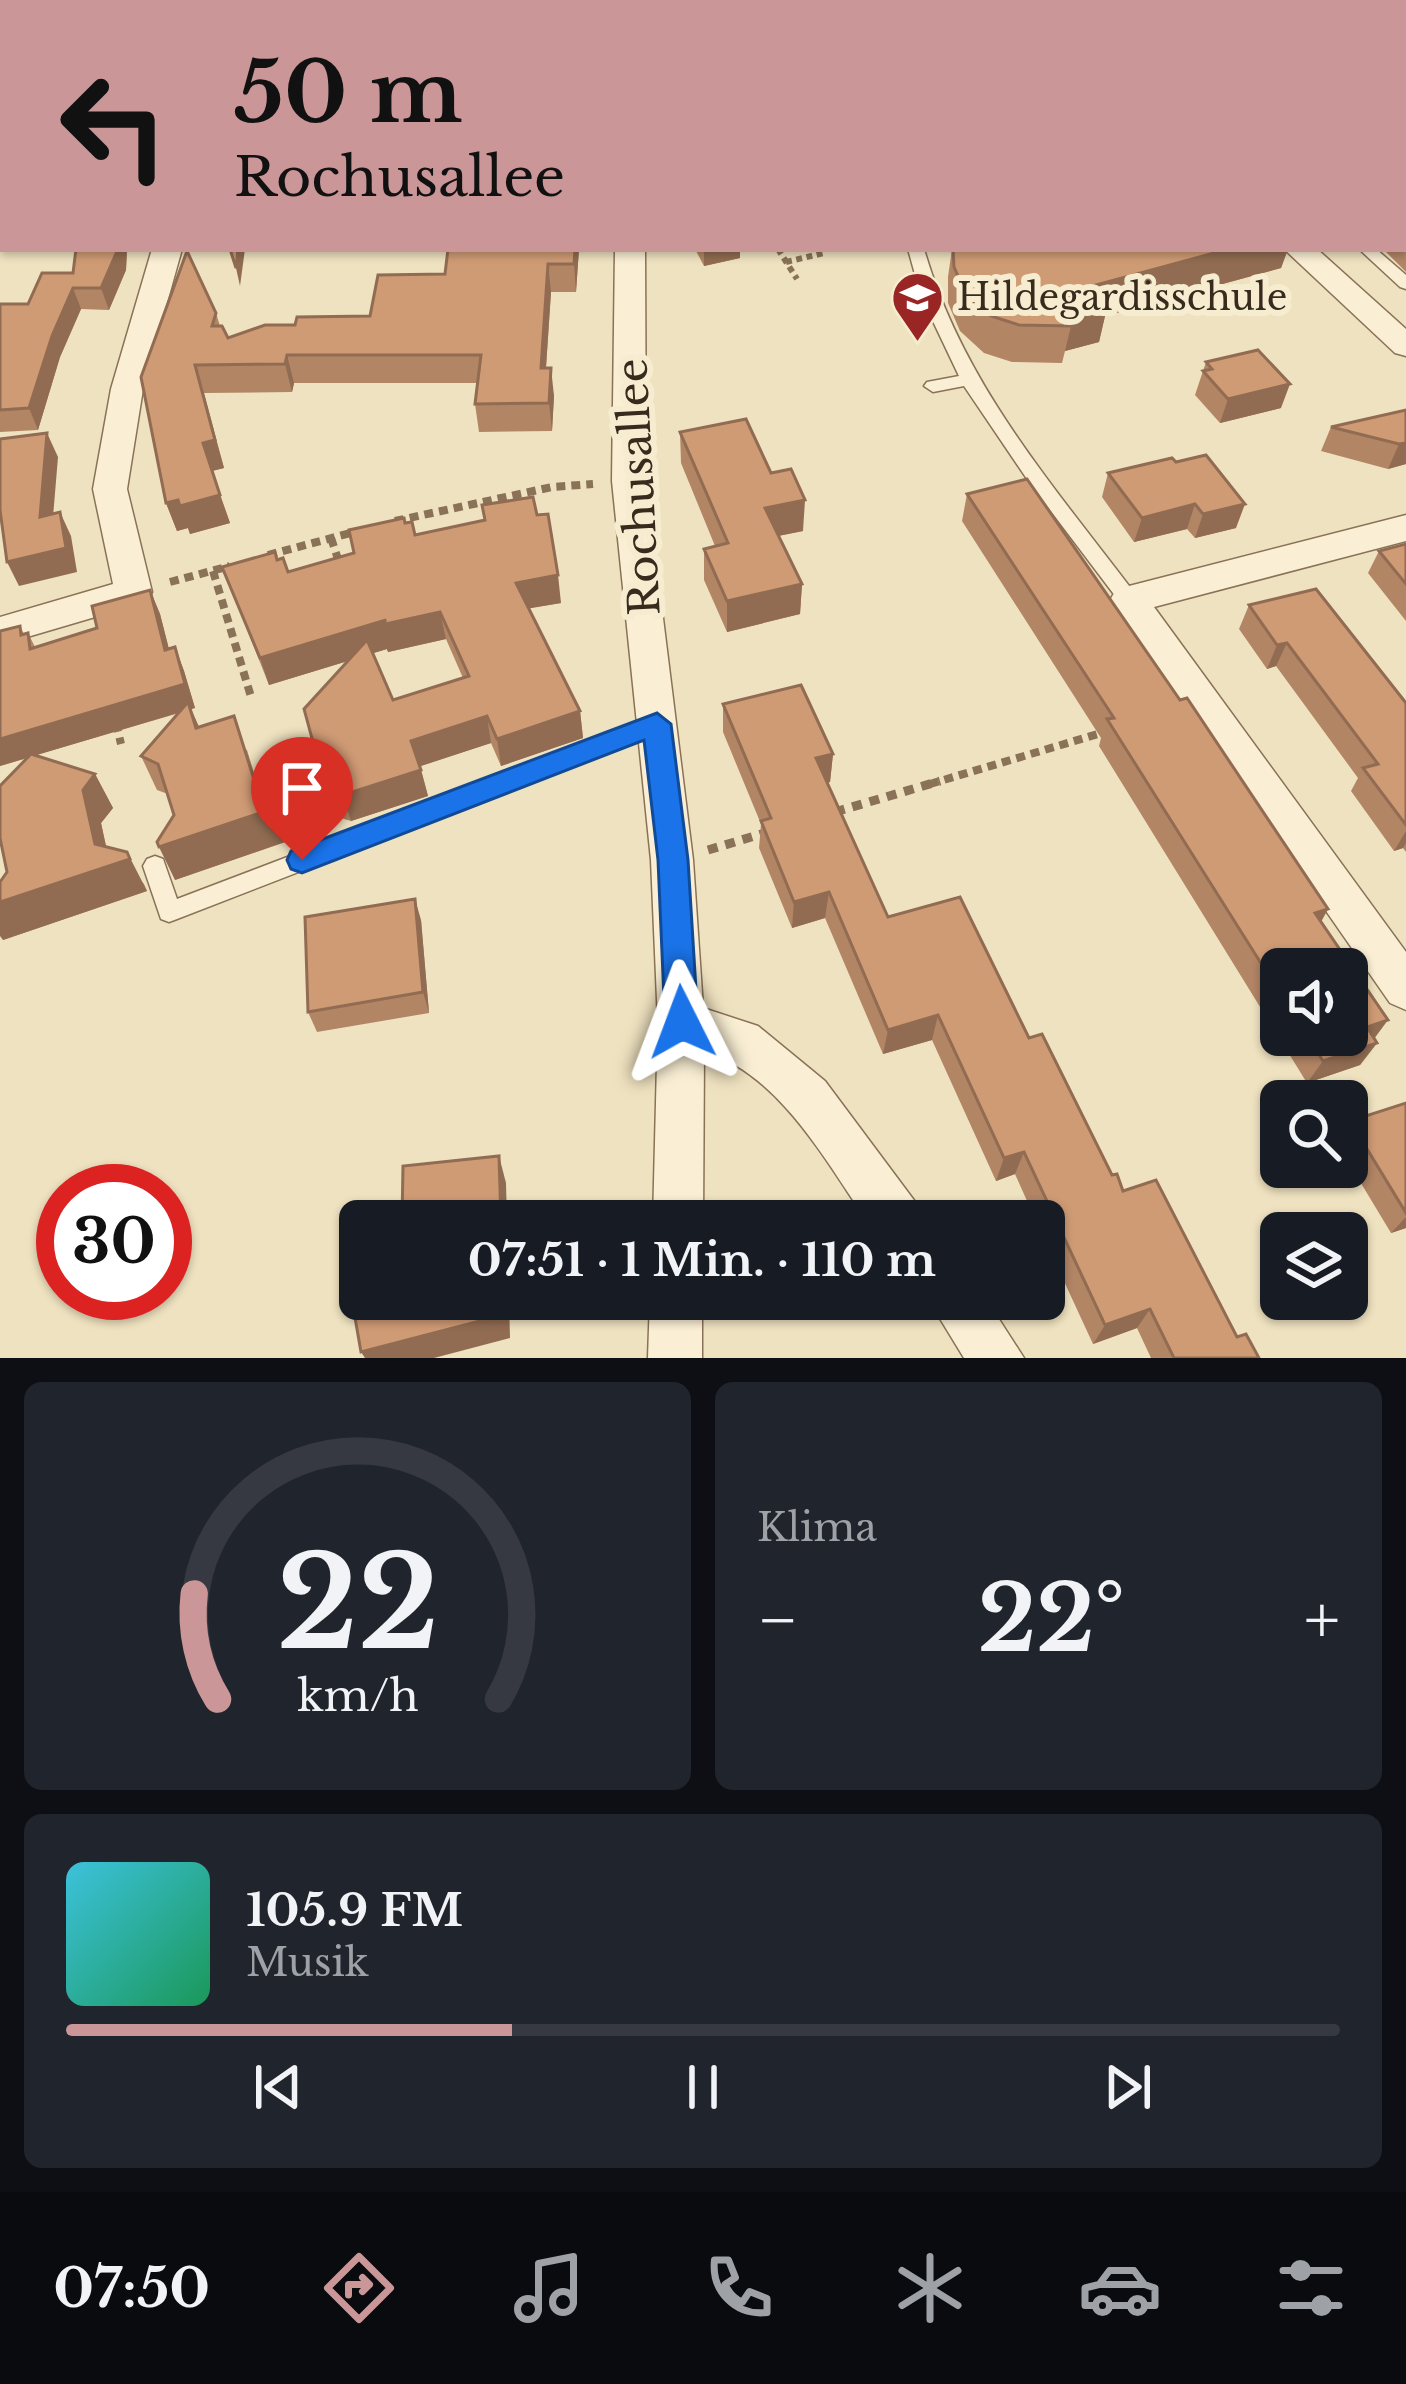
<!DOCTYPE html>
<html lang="de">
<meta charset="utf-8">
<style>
:root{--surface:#171b24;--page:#20242c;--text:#f1f3f6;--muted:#9ea1a6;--line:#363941;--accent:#ca9698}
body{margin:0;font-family:"Libre Baskerville",serif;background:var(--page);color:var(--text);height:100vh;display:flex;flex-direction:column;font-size:45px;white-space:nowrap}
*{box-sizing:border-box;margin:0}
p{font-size:39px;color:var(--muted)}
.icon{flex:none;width:66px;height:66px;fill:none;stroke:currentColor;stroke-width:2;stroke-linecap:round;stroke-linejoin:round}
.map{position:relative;height:1358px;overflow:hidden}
.details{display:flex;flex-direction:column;gap:24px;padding:24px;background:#0d0f14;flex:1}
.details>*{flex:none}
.top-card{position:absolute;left:0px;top:0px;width:1407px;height:252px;box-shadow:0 3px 9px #0004;background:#ca9698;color:#111;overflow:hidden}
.buttons{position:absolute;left:1260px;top:948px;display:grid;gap:24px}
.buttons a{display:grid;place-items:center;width:108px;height:108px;border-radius:18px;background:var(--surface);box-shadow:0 3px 9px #0004;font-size:60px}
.speed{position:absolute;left:36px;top:1164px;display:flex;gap:24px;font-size:60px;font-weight:700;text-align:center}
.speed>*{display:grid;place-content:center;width:156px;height:156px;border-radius:50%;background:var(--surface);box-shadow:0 3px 9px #0004;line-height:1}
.speed .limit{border:18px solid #d22;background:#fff;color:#111}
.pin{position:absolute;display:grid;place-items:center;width:102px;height:102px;color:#fff;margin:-123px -51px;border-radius:50% 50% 50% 0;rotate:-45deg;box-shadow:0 0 12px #0007}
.pin .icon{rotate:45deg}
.me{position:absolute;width:132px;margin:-66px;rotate:357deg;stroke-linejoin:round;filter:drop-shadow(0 0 9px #0008)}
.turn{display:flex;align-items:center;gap:42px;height:252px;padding:0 36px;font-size:54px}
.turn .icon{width:156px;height:156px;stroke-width:2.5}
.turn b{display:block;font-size:84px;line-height:102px}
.big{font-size:90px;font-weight:700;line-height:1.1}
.details .tile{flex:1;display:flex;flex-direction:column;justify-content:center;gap:18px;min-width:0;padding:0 42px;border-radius:18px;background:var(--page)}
.details .dial{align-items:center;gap:0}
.dial svg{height:312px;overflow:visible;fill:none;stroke:var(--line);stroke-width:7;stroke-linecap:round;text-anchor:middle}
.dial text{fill:var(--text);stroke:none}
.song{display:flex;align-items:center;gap:36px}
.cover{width:144px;height:144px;border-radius:18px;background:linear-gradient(135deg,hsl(190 70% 55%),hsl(150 70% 35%))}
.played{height:12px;border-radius:6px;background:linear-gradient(90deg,var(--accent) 35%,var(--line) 35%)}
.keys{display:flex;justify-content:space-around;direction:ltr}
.heat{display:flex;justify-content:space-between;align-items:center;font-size:66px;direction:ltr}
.details .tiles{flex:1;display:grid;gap:24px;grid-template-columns:1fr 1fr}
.tile:last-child{grid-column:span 2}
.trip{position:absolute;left:339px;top:1200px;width:726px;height:120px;border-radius:18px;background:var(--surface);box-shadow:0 3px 9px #0004;font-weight:700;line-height:120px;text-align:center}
.tab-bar{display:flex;height:192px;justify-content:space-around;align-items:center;background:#090b0e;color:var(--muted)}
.tab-bar .icon{width:84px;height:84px}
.tab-bar .current{color:var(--accent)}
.tab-bar b{font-size:54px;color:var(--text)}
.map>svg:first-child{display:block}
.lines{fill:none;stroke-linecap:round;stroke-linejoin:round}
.lane-casing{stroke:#897257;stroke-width:3}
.street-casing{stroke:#897257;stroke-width:3}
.path-far2{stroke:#897257;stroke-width:6;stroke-dasharray:6 4.5;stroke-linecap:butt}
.path-far1{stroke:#897257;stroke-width:8;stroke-dasharray:9 6;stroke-linecap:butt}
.path{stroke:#897257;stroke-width:9;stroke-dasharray:10 8;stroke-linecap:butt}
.lane{fill:#faefd4;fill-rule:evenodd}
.street{fill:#faefd4;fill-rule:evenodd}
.wall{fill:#b28565;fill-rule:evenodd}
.shaded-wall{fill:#916c52}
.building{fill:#cf9b75;stroke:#916c52;stroke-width:3}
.route{fill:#1a73e8;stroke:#114b97;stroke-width:3}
.labels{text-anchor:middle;stroke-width:12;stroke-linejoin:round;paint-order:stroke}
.far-poi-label{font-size:36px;fill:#382a1c;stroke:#f6ecd0;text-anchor:start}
.street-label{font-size:42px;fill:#382a1c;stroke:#f6ecd0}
</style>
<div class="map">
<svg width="1406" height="1358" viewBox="0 0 1406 1358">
<rect width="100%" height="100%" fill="#efe2c0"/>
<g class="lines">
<defs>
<g id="lane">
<path d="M908 249H924C963 384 1052 484 1136 595L1139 600 1136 605H1122L1029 482 964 386 933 392 924 386 927 382 959 376 921 296Z"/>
<polygon points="1359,249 1376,249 1406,275 1406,289 1400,287"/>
<polygon points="657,716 665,718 668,724 665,730 177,919 169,922 161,919 143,866 147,859 155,856 163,859 177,899"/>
</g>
<g id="street">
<rect x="645" y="0" width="24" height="3"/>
<polygon points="1028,0 1052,0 1053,3 1029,3"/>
<polygon points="152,249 182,249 143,389 127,489 152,592 146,602 0,645 0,617 113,584 93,489 111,389"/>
<path d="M615 249H645L646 481 693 860 703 1008 758 1026 825 1081 916 1203 923 1221H867C825 1160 779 1074 704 1051L703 1221H653L658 1023 651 860 612 481Z"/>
<polygon points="1284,249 1317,249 1406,329 1406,356 1395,353"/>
<polygon points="1406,515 1406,541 1154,607 1406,952 1406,1010 1390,1003 1110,600 1116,590 1129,586"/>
<polygon points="650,1299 702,1299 702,1358 648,1358"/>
<polygon points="928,1299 986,1299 1024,1358 964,1358"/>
</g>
</defs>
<use href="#lane" class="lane-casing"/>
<use href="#street" class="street-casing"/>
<g class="path-far2">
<polyline points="898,0 918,0"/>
<polyline points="778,249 797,279"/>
<polyline points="786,262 824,253 821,249"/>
</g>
<g class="path-far1">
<polyline points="395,521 552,487 593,484"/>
<polyline points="331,538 340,565"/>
<polyline points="268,555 358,531"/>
<polyline points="213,571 252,700"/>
<polyline points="170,582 230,566"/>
<polyline points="116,723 121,744"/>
<polyline points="930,784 1108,731"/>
</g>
<g class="path">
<polyline points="835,812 940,781"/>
<polyline points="708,850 768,832"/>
</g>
<use href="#lane" class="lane"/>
<use href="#street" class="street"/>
</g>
<g class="wall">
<polygon points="1347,0 1406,0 1406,47 1404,45 1404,3 1350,3"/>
<polygon points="1404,114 1406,116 1406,272 1383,249 1404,249"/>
<polygon points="76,249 127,249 126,270 109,310 81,309 60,357 38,430 0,432 0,304 28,304 73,273"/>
<polygon points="448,249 579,249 576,292 551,292 546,368 554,396 552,431 479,432 475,404 477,383 294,383 292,392 204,393 224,468 212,471 230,523 190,534 188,528 177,531 166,503 141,377 216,313 220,326 228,338 295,325 370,316 445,274"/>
<polygon points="695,249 740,249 740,258 704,266"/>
<polygon points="952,249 1288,249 1281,268 1105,316 1099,342 1065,351 1062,363 1012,362 984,353 960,331 948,303 948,277"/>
<polygon points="1206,362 1281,408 1220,423 1195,395"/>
<polygon points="1406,410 1406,464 1388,469 1321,451 1331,427"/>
<polygon points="680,432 771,473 803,531 778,536 802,584 800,614 727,632 704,580 704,549 715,546 681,463"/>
<polygon points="1172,458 1236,528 1195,538 1187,529 1134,542 1102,497 1108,473"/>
<path d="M967 494 1180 700 1328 909 1321 922 1377 1043 1360 1065 1307 1083 1099 746 1101 738 962 521ZM1281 969 1347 1035H1281Z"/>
<path d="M405 523 415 535 561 603 529 608 580 711 583 738 501 766 491 743 420 766 428 796 351 821 334 816 326 790 348 661 269 685 222 567 277 560 288 572 354 553ZM446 639 463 678 393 700 373 653 387 649 388 652Z"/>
<polygon points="1406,544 1406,621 1368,573 1379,551"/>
<polygon points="150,590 160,614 169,649 175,647 184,671 195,708 191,709 199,727 247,750 259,789 299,800 311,833 175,880 174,815 168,794 157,790 141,756 179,713 36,755 95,774 113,808 101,823 106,846 144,884 147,891 3,940 7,872 0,842 0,786 27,758 0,766 20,626 24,634 28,633 35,647 97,628"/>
<polygon points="1249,605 1406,703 1406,852 1403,848 1394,851 1351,791 1358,778 1276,666 1267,669 1239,629"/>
<polygon points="723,704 833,754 830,782 827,783 888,917 1029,1038 1123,1191 1237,1337 1259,1358 1151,1358 1137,1328 1093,1344 1044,1238 1044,1221 1036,1221 1015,1174 996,1181 932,1040 883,1054 825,918 792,928 759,848 761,824 723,732"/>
<polygon points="421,920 429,1013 317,1032 308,1012"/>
<polygon points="1406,1103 1406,1228 1391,1233 1347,1160 1347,1124 1350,1121"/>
</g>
<g class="shaded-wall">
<polygon points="3,64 3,88 0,90 0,66"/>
<polygon points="118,249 127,249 126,270 109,310 101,288"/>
<polygon points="238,249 245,249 240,286 236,268"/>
<polygon points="575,249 579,249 576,292 574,264"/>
<polygon points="704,249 740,249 740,258 704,266"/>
<polygon points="1229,249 1288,249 1281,268 1105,316 1099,342 1065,351 1071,326 1065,316 1092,286"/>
<polygon points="548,264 551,292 544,396 541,368"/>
<polygon points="73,288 81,309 60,357 38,430 29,408 52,336"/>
<polygon points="287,355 294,383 292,392 285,364"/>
<polygon points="195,365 224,468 212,471 203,443"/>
<polygon points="551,368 554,396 552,431 549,403"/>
<polygon points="1290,384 1281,408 1220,423 1228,399"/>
<polygon points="47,433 58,457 51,541 40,517"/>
<polygon points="1406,443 1406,464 1388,469 1399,444"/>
<polygon points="220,495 230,523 190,534 188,528 177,531 166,503"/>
<polygon points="805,500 803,531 763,539 765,508"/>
<polygon points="1195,504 1187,529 1134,542 1142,518"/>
<polygon points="1245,504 1236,528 1195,538 1203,514"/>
<polygon points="60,512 71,536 77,572 19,586 7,562"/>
<polygon points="558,575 561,603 520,610 516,583"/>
<polygon points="802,584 800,614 727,632 727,601"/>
<polygon points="150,590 160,614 175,673 165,650"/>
<polygon points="440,612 446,639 388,652 387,649 269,685 260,658 386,620"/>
<polygon points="1287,643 1276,666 1267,669 1277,645"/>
<polygon points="175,647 184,671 195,708 191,709 203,736 196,728 191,709 0,766 0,739"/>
<polygon points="580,711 583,738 501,766 497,739"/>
<polygon points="234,716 266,811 299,800 311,833 175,880 159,847 257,789"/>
<polygon points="487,716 491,743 418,767 411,741"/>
<polygon points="833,754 830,782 813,786 816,758"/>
<polygon points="421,770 428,796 351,821 343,795"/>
<polygon points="95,774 113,808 101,823 110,865 127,852 147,891 3,940 0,936 0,902 95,844 83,790"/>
<polygon points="1406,831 1406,843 1403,848 1394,851"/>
<polygon points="829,892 825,918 792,928 794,902"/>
<polygon points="415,899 421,920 429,1013 423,992"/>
<polygon points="1328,909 1314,934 1315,913"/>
<polygon points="938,1015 932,1040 883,1054 888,1030"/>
<polygon points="1388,1020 1371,1043 1367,1027"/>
<polygon points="1377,1043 1360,1065 1307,1083 1323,1061"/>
<polygon points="1024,1152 1015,1174 996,1181 1004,1158"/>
<polygon points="499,1156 506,1183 507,1221 501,1221"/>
<polygon points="1406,1217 1406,1228 1391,1233"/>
<polygon points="502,1299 509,1299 510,1338 434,1358 365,1358 361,1352"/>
<polygon points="1150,1309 1137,1328 1093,1344 1105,1325"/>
</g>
<g class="building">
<polygon points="0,0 25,0 27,3 3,3 3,64 0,66"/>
<polygon points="271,0 343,0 342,3 270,3"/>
<polygon points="409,0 451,0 450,3 407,3"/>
<polygon points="514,0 588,0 587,3 514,3"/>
<polygon points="1404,114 1406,116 1406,204 1404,202"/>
<polygon points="76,249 118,249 101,288 73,288 52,336 29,408 0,410 0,304 28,304 42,273 73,273"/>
<polygon points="230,249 238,249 236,268"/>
<polygon points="448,249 575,249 574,264 548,264 541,368 551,368 549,403 475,404 481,355 287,355 285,364 195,365 215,440 203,443 220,495 180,506 178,500 166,503 141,377 187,251 216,313 212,326 222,326 228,338 265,325 295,325 297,317 370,316 378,275 445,274"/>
<polygon points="953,249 1229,249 1092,286 1108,305 1065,316 1071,326 1019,325 991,316 966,294 954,267"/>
<polygon points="1258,350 1290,384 1228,399 1203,371 1212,369 1206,362"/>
<polygon points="1406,410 1406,443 1399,444 1331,427"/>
<polygon points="746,419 771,473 791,469 805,500 765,508 802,584 727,601 704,549 728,543 680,432"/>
<polygon points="47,433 40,517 60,512 66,548 7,562 0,510 0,439"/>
<polygon points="1206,455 1245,504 1203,514 1195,504 1142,518 1108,473 1172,458 1176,462"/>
<polygon points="1027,479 1180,700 1187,698 1328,909 1315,913 1388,1020 1367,1027 1377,1043 1323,1061 1306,1035 1347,1035 1347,969 1281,969 1281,995 1107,719 1114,718 967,494"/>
<polygon points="533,497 537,515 548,514 558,575 516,583 580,711 497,739 487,716 411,741 421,770 343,795 326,790 304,709 367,640 393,700 469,676 440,612 381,625 386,620 260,658 222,567 275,552 277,560 283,558 288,572 354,553 349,530 404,518 405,523 412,522 415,535 485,520 482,505"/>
<polygon points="1406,544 1406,584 1379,551"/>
<polygon points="1316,589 1406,703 1406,825 1363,768 1378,764 1287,643 1277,645 1249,605"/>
<polygon points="150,590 165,650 175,647 185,684 0,739 0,631 20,626 21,635 28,633 30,649 97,628 92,606"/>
<polygon points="801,685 833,754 816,758 888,917 960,897 1029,1038 1042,1034 1112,1175 1117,1174 1123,1191 1156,1180 1237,1337 1246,1334 1259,1358 1174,1358 1150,1309 1105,1325 1024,1152 1004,1158 938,1015 888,1030 829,892 794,902 761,821 771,818 723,704"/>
<polygon points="188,702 196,728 234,716 257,789 299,800 159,847 157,842 174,815 158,764 141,756"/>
<polygon points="31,754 95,774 83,790 95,844 127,852 130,859 0,902 0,882 7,872 0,838 0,786"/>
<polygon points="415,899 423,992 308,1012 305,917"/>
<polygon points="1406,1103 1406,1213 1350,1121"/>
<polygon points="499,1156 501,1221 402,1221 403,1166"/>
<polygon points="360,1267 360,1299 502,1299 503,1315 361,1352 347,1272"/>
</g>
<polygon class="route" points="657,713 671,724 688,860 698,1022 693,1033 682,1037 670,1033 665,1022 658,860 644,740 302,873 291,869 287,860 291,851"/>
<defs>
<symbol id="school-pin" viewBox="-11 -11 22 30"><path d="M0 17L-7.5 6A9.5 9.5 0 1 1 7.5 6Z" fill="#9a2525" stroke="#f6ecd0"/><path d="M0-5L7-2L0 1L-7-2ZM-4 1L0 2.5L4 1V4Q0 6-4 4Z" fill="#fff"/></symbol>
</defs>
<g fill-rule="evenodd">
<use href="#school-pin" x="888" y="268" width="59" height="81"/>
</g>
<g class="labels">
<g class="far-poi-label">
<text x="957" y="310">Hildegardisschule</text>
</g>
<g class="street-label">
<text transform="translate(638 487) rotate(-93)" y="15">Rochusallee</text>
</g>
</g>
</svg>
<div class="buttons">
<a><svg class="icon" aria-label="sound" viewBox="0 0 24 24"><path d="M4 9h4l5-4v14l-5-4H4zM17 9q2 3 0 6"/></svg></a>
<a><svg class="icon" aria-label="search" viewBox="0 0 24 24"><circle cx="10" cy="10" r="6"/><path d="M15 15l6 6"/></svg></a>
<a><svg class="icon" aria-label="layers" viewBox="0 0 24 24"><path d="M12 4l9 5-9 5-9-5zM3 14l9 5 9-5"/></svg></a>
</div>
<div class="speed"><div class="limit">30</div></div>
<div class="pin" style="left:302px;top:860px;background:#d93025"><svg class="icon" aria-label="arrive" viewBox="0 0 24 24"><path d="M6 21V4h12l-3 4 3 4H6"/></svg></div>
<svg class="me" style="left:682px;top:1022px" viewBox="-20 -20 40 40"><path d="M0-17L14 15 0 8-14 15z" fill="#1a73e8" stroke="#fff" stroke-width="4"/></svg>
<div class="trip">07:51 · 1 Min. · 110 m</div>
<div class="top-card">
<div class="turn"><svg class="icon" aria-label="left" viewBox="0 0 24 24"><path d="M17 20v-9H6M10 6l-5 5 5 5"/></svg><div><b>50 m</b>Rochusallee</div></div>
</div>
</div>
<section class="details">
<div class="tiles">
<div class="tile dial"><svg viewBox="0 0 100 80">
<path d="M14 69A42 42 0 1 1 86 69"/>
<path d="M14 69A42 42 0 0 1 8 42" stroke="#ca9698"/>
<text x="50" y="56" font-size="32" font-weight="700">22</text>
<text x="50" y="72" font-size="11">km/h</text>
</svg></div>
<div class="tile"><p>Klima</p>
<div class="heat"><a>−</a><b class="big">22°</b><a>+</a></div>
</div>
<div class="tile">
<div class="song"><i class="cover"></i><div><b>105.9 FM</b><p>Musik</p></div></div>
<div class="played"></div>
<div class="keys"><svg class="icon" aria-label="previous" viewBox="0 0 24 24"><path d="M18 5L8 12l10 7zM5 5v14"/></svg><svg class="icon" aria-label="pause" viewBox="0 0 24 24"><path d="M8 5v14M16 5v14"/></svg><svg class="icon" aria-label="next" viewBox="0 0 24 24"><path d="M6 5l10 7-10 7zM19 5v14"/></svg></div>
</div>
</div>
</section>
<nav class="tab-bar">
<b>07:50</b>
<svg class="icon current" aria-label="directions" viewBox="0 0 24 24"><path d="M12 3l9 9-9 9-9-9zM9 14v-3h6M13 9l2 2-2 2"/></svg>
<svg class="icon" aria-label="music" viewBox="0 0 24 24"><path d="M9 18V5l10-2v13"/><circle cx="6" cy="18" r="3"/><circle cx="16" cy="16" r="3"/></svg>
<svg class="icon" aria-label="phone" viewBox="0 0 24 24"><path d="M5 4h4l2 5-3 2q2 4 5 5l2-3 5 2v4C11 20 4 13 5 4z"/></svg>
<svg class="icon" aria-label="climate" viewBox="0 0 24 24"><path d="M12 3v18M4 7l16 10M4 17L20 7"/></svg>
<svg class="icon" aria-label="car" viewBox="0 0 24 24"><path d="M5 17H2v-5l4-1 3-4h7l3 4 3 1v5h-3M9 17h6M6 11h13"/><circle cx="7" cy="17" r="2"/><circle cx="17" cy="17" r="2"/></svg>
<svg class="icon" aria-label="filters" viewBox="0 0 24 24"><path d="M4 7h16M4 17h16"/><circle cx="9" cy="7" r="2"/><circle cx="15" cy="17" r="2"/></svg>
</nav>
